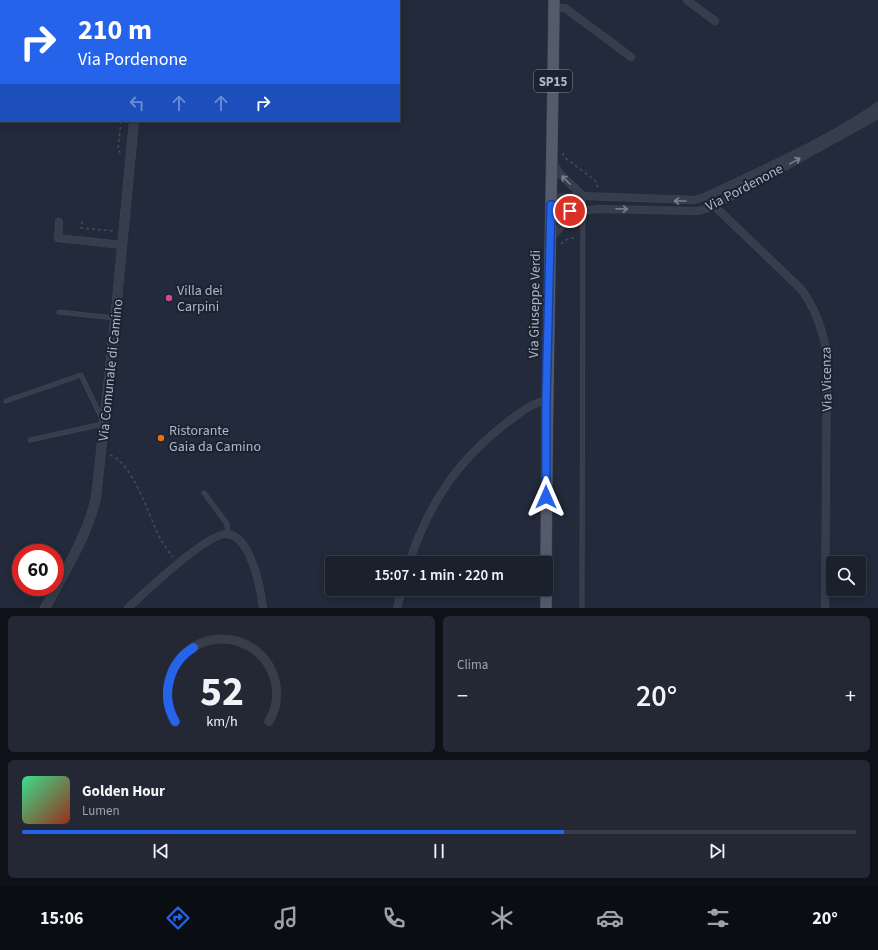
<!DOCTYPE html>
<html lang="it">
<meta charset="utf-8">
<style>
:root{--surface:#1a202c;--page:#232834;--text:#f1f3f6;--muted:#9fa3a9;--line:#383e48;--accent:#2563eb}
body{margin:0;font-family:"Source Sans 3",sans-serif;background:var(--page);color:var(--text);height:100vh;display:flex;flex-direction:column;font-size:15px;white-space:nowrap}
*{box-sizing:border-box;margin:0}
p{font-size:13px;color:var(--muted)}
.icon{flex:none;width:22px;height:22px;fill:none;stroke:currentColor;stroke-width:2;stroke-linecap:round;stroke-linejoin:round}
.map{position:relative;height:608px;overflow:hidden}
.panel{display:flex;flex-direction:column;gap:8px;padding:8px;background:#0e1218;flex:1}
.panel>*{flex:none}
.banner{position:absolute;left:0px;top:0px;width:400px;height:122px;box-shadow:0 2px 10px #0003,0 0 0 1px var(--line);background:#2563eb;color:#fff;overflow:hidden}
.buttons{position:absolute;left:826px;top:556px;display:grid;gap:8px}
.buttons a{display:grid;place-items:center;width:40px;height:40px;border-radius:4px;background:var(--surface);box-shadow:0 2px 10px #0003,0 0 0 1px var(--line);font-size:20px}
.speed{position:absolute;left:12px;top:544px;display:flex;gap:8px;font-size:20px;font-weight:700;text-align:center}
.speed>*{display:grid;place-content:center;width:52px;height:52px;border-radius:50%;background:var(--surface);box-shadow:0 2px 10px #0003,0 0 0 1px var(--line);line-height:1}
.speed .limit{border:6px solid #d22;background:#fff;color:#111}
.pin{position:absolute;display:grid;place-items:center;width:34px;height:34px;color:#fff;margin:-17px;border:2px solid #fff;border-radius:50%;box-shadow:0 1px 4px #0007}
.me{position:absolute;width:44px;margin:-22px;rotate:0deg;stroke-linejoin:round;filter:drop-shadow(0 0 3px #0008)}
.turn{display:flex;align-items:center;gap:14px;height:84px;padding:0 12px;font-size:18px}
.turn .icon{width:52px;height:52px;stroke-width:2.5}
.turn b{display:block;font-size:28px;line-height:34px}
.lanes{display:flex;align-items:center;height:38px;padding:0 12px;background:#0003;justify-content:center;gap:20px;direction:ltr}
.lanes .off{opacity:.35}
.big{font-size:30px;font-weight:600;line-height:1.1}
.panel .card{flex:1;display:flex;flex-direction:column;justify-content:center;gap:6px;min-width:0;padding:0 14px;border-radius:6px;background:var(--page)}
.panel .dial{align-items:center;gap:0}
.dial svg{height:104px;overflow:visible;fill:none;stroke:var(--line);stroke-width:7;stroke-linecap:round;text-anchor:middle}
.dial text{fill:var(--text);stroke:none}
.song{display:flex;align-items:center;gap:12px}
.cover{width:48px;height:48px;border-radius:6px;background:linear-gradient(135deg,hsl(150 70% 55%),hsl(10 70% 35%))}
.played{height:4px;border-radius:2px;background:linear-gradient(90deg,var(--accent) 65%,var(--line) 65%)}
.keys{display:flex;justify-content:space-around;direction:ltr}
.heat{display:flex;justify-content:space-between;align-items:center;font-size:22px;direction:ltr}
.panel .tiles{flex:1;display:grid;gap:8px;grid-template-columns:1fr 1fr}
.card:last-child{grid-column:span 2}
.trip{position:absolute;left:325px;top:556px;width:228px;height:40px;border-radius:4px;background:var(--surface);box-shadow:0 2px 10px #0003,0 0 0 1px var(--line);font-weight:600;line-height:40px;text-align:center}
.tabs{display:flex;height:64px;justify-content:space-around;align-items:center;background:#0a0d12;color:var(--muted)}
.tabs .icon{width:28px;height:28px}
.tabs .current{color:var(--accent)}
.tabs b{font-size:18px;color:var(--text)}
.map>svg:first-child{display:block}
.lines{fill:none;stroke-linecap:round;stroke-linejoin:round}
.service-casing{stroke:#3f4654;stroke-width:5}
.minor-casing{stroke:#3f4654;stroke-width:8}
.tertiary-casing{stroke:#3f4654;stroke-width:10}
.primary-casing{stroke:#3f4654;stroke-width:12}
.path{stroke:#3d5054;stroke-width:1.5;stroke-dasharray:3 3;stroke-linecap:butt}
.service{stroke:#363d4b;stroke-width:3.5}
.minor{stroke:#363d4b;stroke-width:7}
.tertiary{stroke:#363d4b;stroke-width:9}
.primary{stroke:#545b6b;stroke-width:11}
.oneway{stroke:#7a808f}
.route-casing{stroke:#184099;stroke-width:10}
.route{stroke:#2563eb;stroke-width:7}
.hotel-dot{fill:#d1479c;stroke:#1b2230;stroke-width:1.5}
.food-dot{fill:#e8710a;stroke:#1b2230;stroke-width:1.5}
.labels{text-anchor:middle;stroke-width:4;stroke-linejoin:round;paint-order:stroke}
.shield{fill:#1b2230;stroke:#848a9a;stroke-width:1}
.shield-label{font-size:13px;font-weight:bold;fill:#b1b7c7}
.street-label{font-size:14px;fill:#b1b7c7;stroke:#1b2230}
.poi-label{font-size:14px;fill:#b1b7c7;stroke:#1b2230;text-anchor:start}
</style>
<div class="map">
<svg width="878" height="608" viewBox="0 0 878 608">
<rect width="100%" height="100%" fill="#222a3b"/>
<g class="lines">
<defs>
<g id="service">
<polyline points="59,312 115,318"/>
<polyline points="6,401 81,375 102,419"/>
<polyline points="30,440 103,424"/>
<polyline points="204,493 227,524 228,534"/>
<polyline points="582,608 583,196"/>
</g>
<g id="minor">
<polyline points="263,0 263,1"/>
<polyline points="687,0 715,21"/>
<polyline points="307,1 309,0"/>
<polyline points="554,8 565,8 631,57"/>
<polyline points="552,162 561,175 583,196"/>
<path d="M705 197 801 289C816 309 823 330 827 355L825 608"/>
<path d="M552 198 583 196 694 200 705 197C763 169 825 143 878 106"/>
<polyline points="551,205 577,212 597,209 698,211 714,206 878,115"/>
<polyline points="59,222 58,238 122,245"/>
<polyline points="551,238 564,223 583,211"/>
<path d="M409 563C429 502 458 460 509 421 520 413 533 402 546 401"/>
<path d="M128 608C143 594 209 531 228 534 251 537 261 590 263 608"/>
<polyline points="397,608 402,589"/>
</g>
<g id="tertiary">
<polyline points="146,1 146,0"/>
<path d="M45 608C65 571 86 539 96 498L114 331 134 121"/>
</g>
<path id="primary" d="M546 608C546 405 552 203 554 0"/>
</defs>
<use href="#service" class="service-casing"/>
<use href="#minor" class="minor-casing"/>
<use href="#tertiary" class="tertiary-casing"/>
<use href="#primary" class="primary-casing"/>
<g class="path">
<polyline points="133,1 133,0"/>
<polyline points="121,121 118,149 122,156"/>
<polyline points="563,153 564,157 596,181 598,189"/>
<polyline points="82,221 81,228 115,231"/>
<polyline points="561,244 565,240 577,237"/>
<path d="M110 455C133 463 149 516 159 536 163 544 168 551 173 557"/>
</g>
<use href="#service" class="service"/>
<use href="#minor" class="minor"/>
<use href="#tertiary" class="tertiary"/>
<use href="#primary" class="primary"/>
</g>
<defs><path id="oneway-shaft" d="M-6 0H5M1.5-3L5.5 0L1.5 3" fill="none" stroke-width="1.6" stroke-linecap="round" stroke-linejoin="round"/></defs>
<g class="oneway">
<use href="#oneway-shaft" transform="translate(795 161) rotate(-29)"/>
<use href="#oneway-shaft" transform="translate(566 180) rotate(-135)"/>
<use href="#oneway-shaft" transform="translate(680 201) rotate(-180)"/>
<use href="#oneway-shaft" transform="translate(622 209) rotate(2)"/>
</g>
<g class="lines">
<defs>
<polyline id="route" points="546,497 546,401 551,205 570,211"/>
</defs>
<use href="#route" class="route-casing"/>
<use href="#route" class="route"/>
</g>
<circle class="hotel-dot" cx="169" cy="298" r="4"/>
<circle class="food-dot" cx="161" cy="438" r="4"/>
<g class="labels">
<rect class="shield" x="534" y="70" width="38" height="22" rx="3"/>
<g class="shield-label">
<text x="553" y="86">SP15</text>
</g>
<g class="street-label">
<text transform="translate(744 187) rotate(-28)" y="5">Via Pordenone</text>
<text transform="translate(534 304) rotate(-89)" y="5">Via Giuseppe Verdi</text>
<text transform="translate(110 370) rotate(-84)" y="5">Via Comunale di Camino</text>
<text transform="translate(826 379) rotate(-91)" y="5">Via Vicenza</text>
</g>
<g class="poi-label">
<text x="177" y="295">Villa dei<tspan x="177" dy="16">Carpini</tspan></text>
<text x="169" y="435">Ristorante<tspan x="169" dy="16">Gaia da Camino</tspan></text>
</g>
</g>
</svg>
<div class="buttons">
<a><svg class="icon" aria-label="search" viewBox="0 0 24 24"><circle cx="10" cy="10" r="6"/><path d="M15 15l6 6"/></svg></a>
</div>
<div class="speed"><div class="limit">60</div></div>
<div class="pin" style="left:570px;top:211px;background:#d93025"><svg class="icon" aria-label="arrive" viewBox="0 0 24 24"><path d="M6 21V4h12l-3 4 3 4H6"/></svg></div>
<svg class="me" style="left:546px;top:497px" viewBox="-20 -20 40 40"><path d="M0-17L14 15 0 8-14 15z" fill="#2563eb" stroke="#fff" stroke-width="4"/></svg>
<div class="trip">15:07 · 1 min · 220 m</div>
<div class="banner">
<div class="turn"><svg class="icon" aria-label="right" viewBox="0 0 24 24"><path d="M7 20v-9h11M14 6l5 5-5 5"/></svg><div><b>210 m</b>Via Pordenone</div></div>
<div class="lanes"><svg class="icon off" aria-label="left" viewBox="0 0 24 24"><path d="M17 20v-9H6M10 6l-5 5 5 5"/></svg><svg class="icon off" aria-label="ahead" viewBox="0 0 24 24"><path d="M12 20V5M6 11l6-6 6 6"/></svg><svg class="icon off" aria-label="ahead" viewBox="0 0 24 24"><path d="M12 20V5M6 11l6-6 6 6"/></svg><svg class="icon" aria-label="right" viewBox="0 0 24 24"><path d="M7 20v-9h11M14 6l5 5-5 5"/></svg></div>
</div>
</div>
<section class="panel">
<div class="tiles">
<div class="card dial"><svg viewBox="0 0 100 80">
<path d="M14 69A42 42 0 1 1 86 69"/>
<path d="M14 69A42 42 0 0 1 28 12" stroke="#2563eb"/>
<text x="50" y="56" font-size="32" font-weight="700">52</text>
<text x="50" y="72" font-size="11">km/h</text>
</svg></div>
<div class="card"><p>Clima</p>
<div class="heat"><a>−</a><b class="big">20°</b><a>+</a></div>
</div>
<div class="card">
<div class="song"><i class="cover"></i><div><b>Golden Hour</b><p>Lumen</p></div></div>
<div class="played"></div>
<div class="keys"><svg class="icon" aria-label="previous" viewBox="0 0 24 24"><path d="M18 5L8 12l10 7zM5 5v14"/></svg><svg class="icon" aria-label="pause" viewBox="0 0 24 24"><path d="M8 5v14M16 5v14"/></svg><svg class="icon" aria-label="next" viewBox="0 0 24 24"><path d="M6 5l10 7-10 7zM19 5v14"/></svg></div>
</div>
</div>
</section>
<nav class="tabs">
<b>15:06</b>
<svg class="icon current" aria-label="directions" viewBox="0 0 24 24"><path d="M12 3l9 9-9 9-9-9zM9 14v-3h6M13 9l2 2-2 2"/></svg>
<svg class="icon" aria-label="music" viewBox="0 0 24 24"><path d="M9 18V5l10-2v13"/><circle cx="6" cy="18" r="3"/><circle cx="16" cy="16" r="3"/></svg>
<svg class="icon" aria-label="phone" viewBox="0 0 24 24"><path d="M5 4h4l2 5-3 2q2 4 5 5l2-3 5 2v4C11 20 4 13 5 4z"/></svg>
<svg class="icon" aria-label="climate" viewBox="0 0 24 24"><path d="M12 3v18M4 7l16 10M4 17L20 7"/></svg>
<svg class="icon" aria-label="car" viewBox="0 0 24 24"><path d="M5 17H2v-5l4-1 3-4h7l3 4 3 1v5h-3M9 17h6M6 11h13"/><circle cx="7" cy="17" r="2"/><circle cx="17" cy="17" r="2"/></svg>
<svg class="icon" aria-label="filters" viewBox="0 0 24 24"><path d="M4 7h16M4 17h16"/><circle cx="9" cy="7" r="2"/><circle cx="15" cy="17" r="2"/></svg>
<b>20°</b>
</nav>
